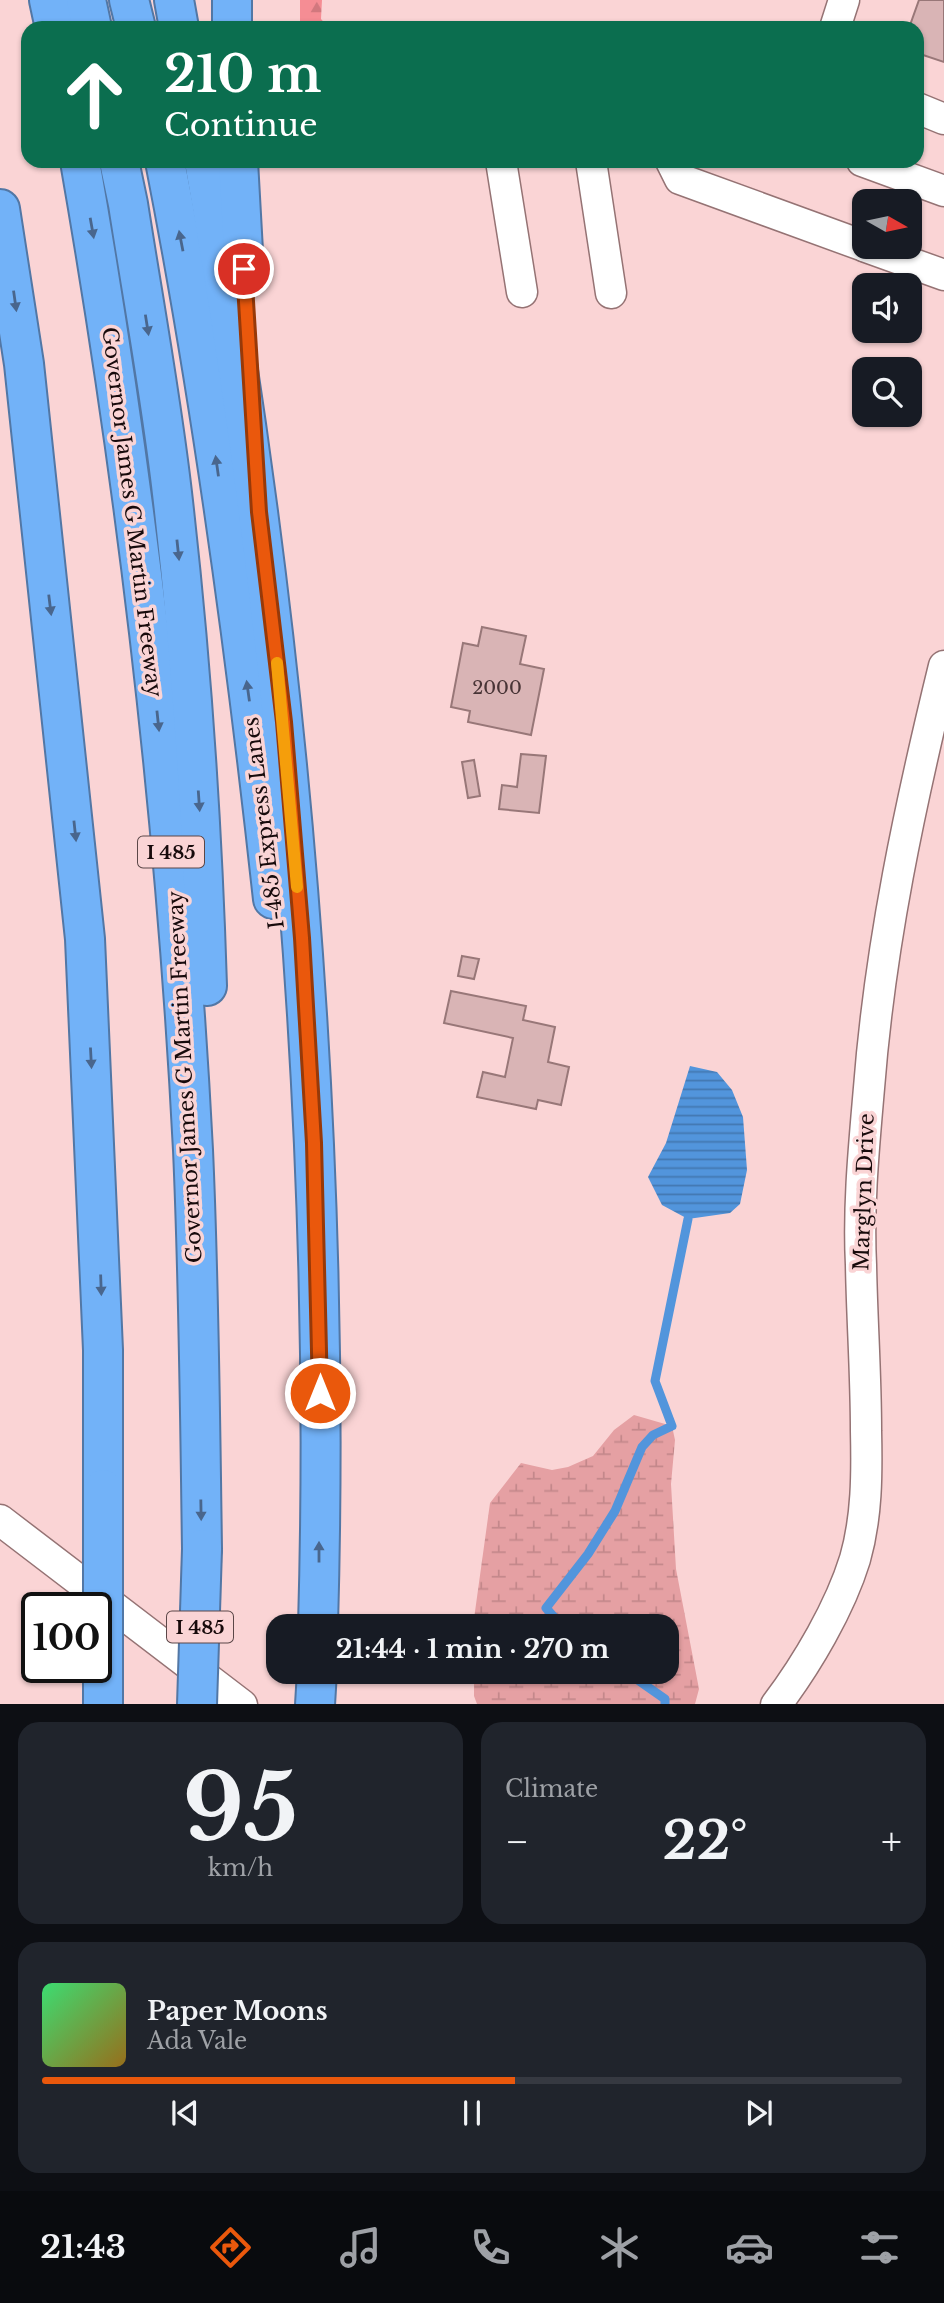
<!DOCTYPE html>
<meta charset="utf-8">
<style>
:root{--surface:#171b24;--page:#20242c;--text:#f1f3f6;--muted:#9ea1a6;--line:#363941;--accent:#ea580c}
body{margin:0;font-family:"Libre Baskerville",serif;background:var(--page);color:var(--text);height:100vh;display:flex;flex-direction:column;font-size:26px;white-space:nowrap}
*{box-sizing:border-box;margin:0}
p{font-size:23px;color:var(--muted)}
.icon{flex:none;width:38px;height:38px;fill:none;stroke:currentColor;stroke-width:2;stroke-linecap:round;stroke-linejoin:round}
.map{position:relative;height:1704px;overflow:hidden}
.drawer{display:flex;flex-direction:column;gap:18px;padding:18px;background:#0d0f14;flex:1}
.drawer>*{flex:none}
.top-card{position:absolute;left:21px;top:21px;width:903px;height:147px;border-radius:21px;box-shadow:0 2px 5px #0004;background:#0b6e4f;color:#fff;overflow:hidden}
.needle{width:46px;rotate:99deg}
.controls{position:absolute;left:852px;top:189px;display:grid;gap:14px}
.controls a{display:grid;place-items:center;width:70px;height:70px;border-radius:14px;background:var(--surface);box-shadow:0 2px 5px #0004;font-size:35px}
.speed{position:absolute;left:21px;top:1592px;display:flex;gap:14px;font-size:35px;font-weight:700;text-align:center}
.speed>*{display:grid;place-content:center;width:91px;height:91px;border-radius:50%;background:var(--surface);box-shadow:0 2px 5px #0004;line-height:1}
.speed .limit{border:4px solid #111;border-radius:10px;background:#fff;color:#111}
.pin{position:absolute;display:grid;place-items:center;width:60px;height:60px;color:#fff;margin:-30px;border:4px solid #fff;border-radius:50%;box-shadow:0 2px 7px #0007}
.me{position:absolute;width:77px;margin:-38px;rotate:0deg;stroke-linejoin:round;filter:drop-shadow(0 0 5px #0008)}
.turn{display:flex;align-items:center;gap:24px;height:147px;padding:0 28px;font-size:32px}
.turn .icon{width:91px;height:91px;stroke-width:2.5}
.turn b{display:block;font-size:49px;line-height:60px}
.big{font-size:52px;font-weight:700;line-height:1.1}
.drawer .card{flex:1;display:flex;flex-direction:column;justify-content:center;gap:10px;min-width:0;padding:0 24px;border-radius:21px;background:var(--page)}
.drawer .dial{align-items:center;gap:0}
.dial b{font-size:91px;line-height:1}
.song{display:flex;align-items:center;gap:21px}
.cover{width:84px;height:84px;border-radius:10px;background:linear-gradient(135deg,hsl(140 70% 55%),hsl(40 70% 35%))}
.played{height:7px;border-radius:4px;background:linear-gradient(90deg,var(--accent) 55%,var(--line) 55%)}
.keys{display:flex;justify-content:space-around;direction:ltr}
.heat{display:flex;justify-content:space-between;align-items:center;font-size:38px;direction:ltr}
.drawer .tiles{flex:1;display:grid;gap:18px;grid-template-columns:1fr 1fr}
.card:last-child{grid-column:span 2}
.trip{position:absolute;left:266px;top:1614px;width:413px;height:70px;border-radius:21px;background:var(--surface);box-shadow:0 2px 5px #0004;font-weight:700;line-height:70px;text-align:center}
.tab-bar{display:flex;height:112px;justify-content:space-around;align-items:center;background:#090b0e;color:var(--muted)}
.tab-bar .icon{width:49px;height:49px}
.tab-bar .current{color:var(--accent)}
.tab-bar b{font-size:32px;color:var(--text)}
.map>svg:first-child{display:block}
.forest{fill:url(#forest-firs)}
.wetland{fill:url(#wetland-marsh)}
.water{fill:url(#water-rules)}
.lines{fill:none;stroke-linecap:round;stroke-linejoin:round}
.stream{stroke:#5295dc;stroke-width:9}
.building{fill:#d9b4b5;stroke:#987778;stroke-width:2}
.minor-casing{stroke:#957374;stroke-width:33}
.highway-casing{stroke:#5277a5;stroke-width:42}
.minor{stroke:#fff;stroke-width:30}
.highway{stroke:#72b2f8;stroke-width:38}
.highway-bridge-casing{stroke:#5277a5;stroke-width:42;stroke-linecap:butt}
.highway-bridge{stroke:#72b2f8;stroke-width:38}
.oneway{fill:#49668d}
.route-casing{stroke:#983908;stroke-width:18}
.route{stroke:#ea580c;stroke-width:12}
.slow{stroke:#f59e0b;stroke-width:12}
.labels{text-anchor:middle;stroke-width:7;stroke-linejoin:round;paint-order:stroke}
.number-label{font-size:18px;fill:#483436}
.shield{fill:#fad4d5;stroke:#5b4748;stroke-width:2}
.shield-label{font-size:19px;font-weight:bold;fill:#170a0b}
.street-label{font-size:21px;fill:#170a0b;stroke:#fad4d5}
</style>
<div class="map">
<svg width="944" height="1705" viewBox="0 0 944 1705">
<defs>
<pattern id="forest-firs" width="22" height="20" patternUnits="userSpaceOnUse" patternTransform="scale(1.75)"><rect width="22" height="20" fill="#f58d94"/><path d="M5 1l3.5 6h-7zM16 11l3.5 6h-7z" fill="#d1787e"/></pattern>
<pattern id="wetland-marsh" width="20" height="14" patternUnits="userSpaceOnUse" patternTransform="scale(1.75)"><rect width="20" height="14" fill="#e5a0a3"/><path d="M1 5h8M5 5V1M11 12h8M15 12V8" fill="none" stroke="#c4888b"/></pattern>
<pattern id="water-rules" width="6" height="5" patternUnits="userSpaceOnUse" patternTransform="scale(1.75)"><rect width="6" height="5" fill="#5295dc"/><path d="M0 2.5h6" fill="none" stroke="#4378b1"/></pattern>
</defs>
<rect width="100%" height="100%" fill="#fad4d5"/>
<polygon class="forest" points="300,0 322,0 321,19 329,28 300,28"/>
<polygon class="wetland" points="634,1415 672,1426 675,1440 671,1484 676,1569 699,1689 695,1704 477,1704 474,1696 474,1671 667,1671 667,1626 473,1626 490,1503 521,1463 552,1470 568,1467 593,1456 614,1430"/>
<polygon class="water" points="690,1066 717,1072 732,1090 743,1117 747,1170 740,1204 730,1213 688,1219 662,1205 648,1177 666,1143"/>
<g class="lines">
<g class="stream">
<polyline points="562,1626 546,1608 588,1554 615,1511 642,1447 653,1435 672,1426 655,1381 688,1219"/>
<polyline points="625,1671 665,1699 665,1705"/>
</g>
</g>
<g class="building">
<polygon points="919,0 944,0 944,62 917,53 917,28 909,28"/>
<polygon points="482,627 526,636 520,664 544,669 531,735 468,722 470,711 451,707 463,643 478,646"/>
<polygon points="521,754 546,756 539,813 499,809 502,785 517,787"/>
<polygon points="474,760 480,796 468,798 462,762"/>
<polygon points="462,956 479,959 474,979 458,976"/>
<polygon points="451,991 526,1006 523,1020 555,1027 548,1062 569,1067 561,1105 538,1100 536,1109 477,1097 483,1072 505,1077 513,1038 444,1023"/>
</g>
<g class="lines">
<defs>
<g id="minor">
<polyline points="835,28 844,0"/>
<polyline points="917,108 944,119"/>
<polyline points="501,161 522,292"/>
<polyline points="591,161 611,293"/>
<polyline points="671,161 680,179 864,246"/>
<polyline points="862,161 944,191"/>
<polyline points="866,247 944,275"/>
<polyline points="0,1520 242,1705"/>
<path d="M776 1705C807 1664 840 1608 855 1559 867 1517 867 1474 866 1431 866 1375 862 1320 861 1265 858 1206 864 1146 869 1088 880 945 910 805 944 666"/>
</g>
<g id="highway">
<polyline points="49,0 55,28"/>
<polyline points="86,0 92,28"/>
<polyline points="129,0 136,28"/>
<polyline points="174,0 179,28"/>
<polyline points="232,0 232,28"/>
<path d="M80 161C137 488 176 818 193 1150 199 1283 200 1416 202 1549"/>
<path d="M119 161 128 204C143 300 161 397 172 493 191 657 202 821 207 986"/>
<path d="M165 161C213 405 246 652 273 899"/>
<path d="M204 161C289 644 332 1135 318 1626"/>
<polyline points="238,161 244,269"/>
<polyline points="0,209 24,364 85,939 103,1350 103,1489"/>
<polyline points="315,1705 317,1671"/>
</g>
</defs>
<use href="#minor" class="minor-casing"/>
<use href="#highway" class="highway-casing"/>
<use href="#minor" class="minor"/>
<use href="#highway" class="highway"/>
<defs>
<g id="highway-bridge">
<polyline points="103,1705 103,1489"/>
<polyline points="197,1705 202,1549"/>
</g>
</defs>
<use href="#highway-bridge" class="highway-bridge-casing"/>
<use href="#highway-bridge" class="highway-bridge"/>
</g>
<defs><path id="oneway-solid" d="M-6-.8H1V-3.2L6.5 0L1 3.2V.8H-6Z" transform="scale(1.75)"/></defs>
<g class="oneway">
<use href="#oneway-solid" transform="translate(92 228) rotate(80)"/>
<use href="#oneway-solid" transform="translate(181 241) rotate(-101)"/>
<use href="#oneway-solid" transform="translate(15 301) rotate(82)"/>
<use href="#oneway-solid" transform="translate(147 325) rotate(81)"/>
<use href="#oneway-solid" transform="translate(217 466) rotate(-98)"/>
<use href="#oneway-solid" transform="translate(178 550) rotate(84)"/>
<use href="#oneway-solid" transform="translate(50 605) rotate(83)"/>
<use href="#oneway-solid" transform="translate(248 691) rotate(-98)"/>
<use href="#oneway-solid" transform="translate(158 721) rotate(84)"/>
<use href="#oneway-solid" transform="translate(199 801) rotate(86)"/>
<use href="#oneway-solid" transform="translate(75 831) rotate(84)"/>
<use href="#oneway-solid" transform="translate(91 1058) rotate(87)"/>
<use href="#oneway-solid" transform="translate(101 1285) rotate(88)"/>
<use href="#oneway-solid" transform="translate(201 1510) rotate(89)"/>
<use href="#oneway-solid" transform="translate(319 1552) rotate(-90)"/>
</g>
<g class="lines">
<defs>
<polyline id="route" points="244,269 259,512 284,722 302,938 314,1143 320,1393"/>
</defs>
<use href="#route" class="route-casing"/>
<use href="#route" class="route"/>
<polyline class="slow" points="277,663 297,887"/>
</g>
<g class="labels">
<g class="number-label">
<text x="497" y="694">2000</text>
</g>
<g class="shield">
<rect x="138" y="836.5" width="66" height="31" rx="5"/>
<rect x="167" y="1611.5" width="66" height="31" rx="5"/>
</g>
<g class="shield-label">
<text x="171" y="859">I 485</text>
<text x="200" y="1634">I 485</text>
</g>
<g class="street-label">
<text transform="translate(132 512) rotate(83)" y="7">Governor James G Martin Freeway</text>
<text transform="translate(264 823) rotate(-97)" y="7">I-485 Express Lanes</text>
<text transform="translate(185 1077) rotate(-93)" y="7">Governor James G Martin Freeway</text>
<text transform="translate(864 1192) rotate(-88)" y="7">Marglyn Drive</text>
</g>
</g>
</svg>
<div class="controls">
<a><svg class="needle" viewBox="-14 -14 28 28"><path d="M0-13l5 13h-10z" fill="#e53935"/><path d="M0 13l5-13h-10z" fill="#9ea1a6"/></svg></a>
<a><svg class="icon" aria-label="sound" viewBox="0 0 24 24"><path d="M4 9h4l5-4v14l-5-4H4zM17 9q2 3 0 6"/></svg></a>
<a><svg class="icon" aria-label="search" viewBox="0 0 24 24"><circle cx="10" cy="10" r="6"/><path d="M15 15l6 6"/></svg></a>
</div>
<div class="speed"><div class="limit">100</div></div>
<div class="pin" style="left:244px;top:269px;background:#d93025"><svg class="icon" aria-label="arrive" viewBox="0 0 24 24"><path d="M6 21V4h12l-3 4 3 4H6"/></svg></div>
<svg class="me" style="left:320px;top:1393px" viewBox="-20 -20 40 40"><circle r="17" fill="#ea580c" stroke="#fff" stroke-width="3"/><path d="M0-11L8 9 0 5-8 9z" fill="#fff"/></svg>
<div class="trip">21:44 · 1 min · 270 m</div>
<div class="top-card">
<div class="turn"><svg class="icon" aria-label="ahead" viewBox="0 0 24 24"><path d="M12 20V5M6 11l6-6 6 6"/></svg><div><b>210 m</b>Continue</div></div>
</div>
</div>
<section class="drawer">
<div class="tiles">
<div class="card dial"><b>95</b><p>km/h</p></div>
<div class="card"><p>Climate</p>
<div class="heat"><a>−</a><b class="big">22°</b><a>+</a></div>
</div>
<div class="card">
<div class="song"><i class="cover"></i><div><b>Paper Moons</b><p>Ada Vale</p></div></div>
<div class="played"></div>
<div class="keys"><svg class="icon" aria-label="previous" viewBox="0 0 24 24"><path d="M18 5L8 12l10 7zM5 5v14"/></svg><svg class="icon" aria-label="pause" viewBox="0 0 24 24"><path d="M8 5v14M16 5v14"/></svg><svg class="icon" aria-label="next" viewBox="0 0 24 24"><path d="M6 5l10 7-10 7zM19 5v14"/></svg></div>
</div>
</div>
</section>
<nav class="tab-bar">
<b>21:43</b>
<svg class="icon current" aria-label="directions" viewBox="0 0 24 24"><path d="M12 3l9 9-9 9-9-9zM9 14v-3h6M13 9l2 2-2 2"/></svg>
<svg class="icon" aria-label="music" viewBox="0 0 24 24"><path d="M9 18V5l10-2v13"/><circle cx="6" cy="18" r="3"/><circle cx="16" cy="16" r="3"/></svg>
<svg class="icon" aria-label="phone" viewBox="0 0 24 24"><path d="M5 4h4l2 5-3 2q2 4 5 5l2-3 5 2v4C11 20 4 13 5 4z"/></svg>
<svg class="icon" aria-label="climate" viewBox="0 0 24 24"><path d="M12 3v18M4 7l16 10M4 17L20 7"/></svg>
<svg class="icon" aria-label="car" viewBox="0 0 24 24"><path d="M5 17H2v-5l4-1 3-4h7l3 4 3 1v5h-3M9 17h6M6 11h13"/><circle cx="7" cy="17" r="2"/><circle cx="17" cy="17" r="2"/></svg>
<svg class="icon" aria-label="filters" viewBox="0 0 24 24"><path d="M4 7h16M4 17h16"/><circle cx="9" cy="7" r="2"/><circle cx="15" cy="17" r="2"/></svg>
</nav>
